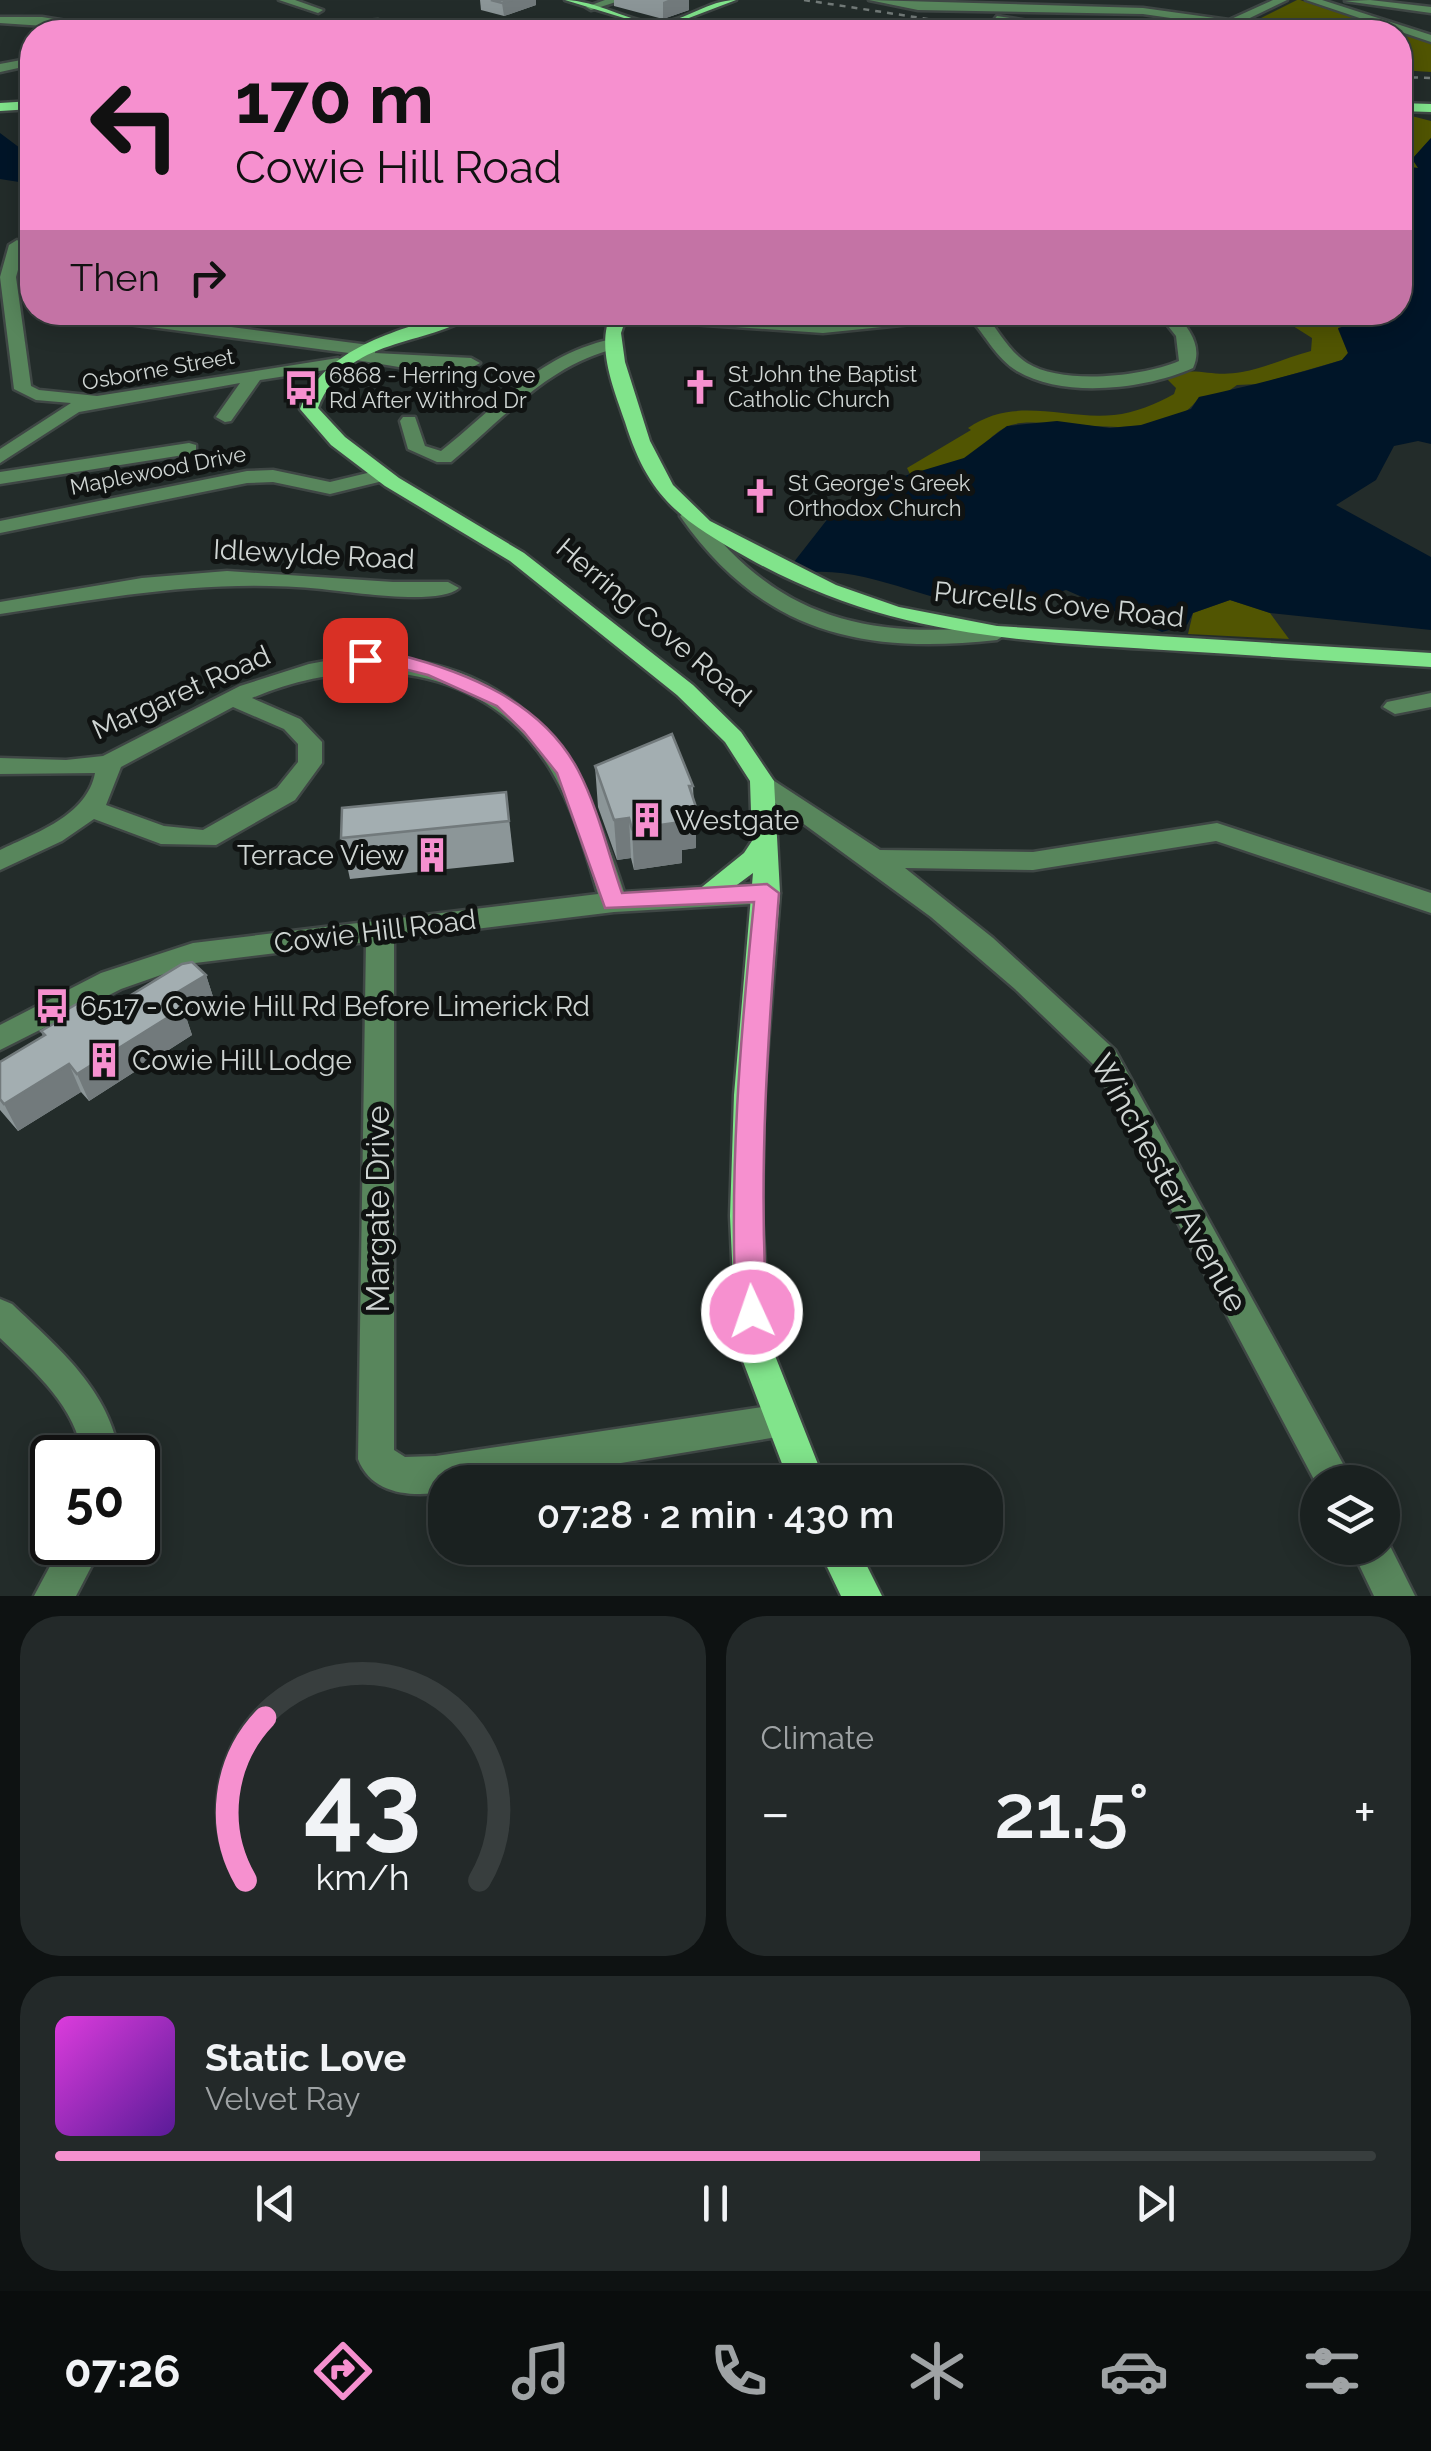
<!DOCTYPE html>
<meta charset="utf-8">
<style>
:root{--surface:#1a2120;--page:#232929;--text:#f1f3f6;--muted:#9fa3a5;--line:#383e3e;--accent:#f690cf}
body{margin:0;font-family:Raleway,sans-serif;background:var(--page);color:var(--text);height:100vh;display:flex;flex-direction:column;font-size:38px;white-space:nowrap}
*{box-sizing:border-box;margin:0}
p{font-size:32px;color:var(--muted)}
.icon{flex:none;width:55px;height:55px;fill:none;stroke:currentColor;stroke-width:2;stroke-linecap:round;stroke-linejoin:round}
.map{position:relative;height:1596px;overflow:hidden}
.side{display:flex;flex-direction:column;gap:20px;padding:20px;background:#0e1212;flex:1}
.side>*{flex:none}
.guide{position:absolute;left:20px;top:20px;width:1392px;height:305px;border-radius:40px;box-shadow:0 5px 25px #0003,0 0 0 2px var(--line);background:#f690cf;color:#111;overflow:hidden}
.tools{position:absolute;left:1300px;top:1465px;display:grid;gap:20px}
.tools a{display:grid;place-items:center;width:100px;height:100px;border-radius:50%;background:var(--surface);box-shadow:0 5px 25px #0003,0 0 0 2px var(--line);font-size:50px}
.speed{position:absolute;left:30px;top:1435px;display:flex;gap:20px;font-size:50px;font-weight:700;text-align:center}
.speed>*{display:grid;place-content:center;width:130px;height:130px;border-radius:50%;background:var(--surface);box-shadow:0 5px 25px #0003,0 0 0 2px var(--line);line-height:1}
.speed .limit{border:5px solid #111;border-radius:15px;background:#fff;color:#111}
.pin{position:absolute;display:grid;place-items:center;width:85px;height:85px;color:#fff;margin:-42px;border-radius:20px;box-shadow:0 5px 15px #0006}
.me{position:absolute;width:110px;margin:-55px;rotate:357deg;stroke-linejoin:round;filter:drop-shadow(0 0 8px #0008)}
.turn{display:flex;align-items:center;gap:35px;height:210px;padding:0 50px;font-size:45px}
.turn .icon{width:130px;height:130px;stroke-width:2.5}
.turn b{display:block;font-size:70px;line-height:85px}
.then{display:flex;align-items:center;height:95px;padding:0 50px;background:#0003;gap:20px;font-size:38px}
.big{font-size:75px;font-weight:600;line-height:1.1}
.side .card{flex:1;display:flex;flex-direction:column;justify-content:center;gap:15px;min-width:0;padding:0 35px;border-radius:40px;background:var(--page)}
.side .dial{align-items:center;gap:0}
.dial svg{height:260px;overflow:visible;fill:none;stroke:var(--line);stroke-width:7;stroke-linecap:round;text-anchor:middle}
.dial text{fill:var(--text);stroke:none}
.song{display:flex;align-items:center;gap:30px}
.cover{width:120px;height:120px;border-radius:15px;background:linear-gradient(135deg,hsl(300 70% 55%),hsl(270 70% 35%))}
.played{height:10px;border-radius:5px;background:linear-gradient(90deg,var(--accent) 70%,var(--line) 70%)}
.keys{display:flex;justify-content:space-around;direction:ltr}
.heat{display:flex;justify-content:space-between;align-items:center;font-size:55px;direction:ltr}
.side .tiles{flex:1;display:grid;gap:20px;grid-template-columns:1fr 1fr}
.card:last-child{grid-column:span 2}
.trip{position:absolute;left:428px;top:1465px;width:575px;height:100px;border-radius:40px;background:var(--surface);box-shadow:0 5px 25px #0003,0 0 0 2px var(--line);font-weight:600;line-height:100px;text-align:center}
.dock{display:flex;height:160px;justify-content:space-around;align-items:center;background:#0a0d0d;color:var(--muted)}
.dock .icon{width:70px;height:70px}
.dock .selected{color:var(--accent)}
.dock b{font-size:45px;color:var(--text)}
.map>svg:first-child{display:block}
.green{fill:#515502}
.water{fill:#001528}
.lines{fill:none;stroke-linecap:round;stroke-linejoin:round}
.minor-casing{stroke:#3f4745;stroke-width:5}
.major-casing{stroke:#3f4745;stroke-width:5}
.minor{fill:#58865c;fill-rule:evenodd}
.major{fill:#81e48b;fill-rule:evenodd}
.rail{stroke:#727a78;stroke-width:2.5;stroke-dasharray:6 6;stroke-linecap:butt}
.wall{fill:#8c9698}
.shaded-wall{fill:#727a7c}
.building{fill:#a3aeb1;stroke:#727a7c;stroke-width:2.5}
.route{fill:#f690cf;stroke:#a05e87;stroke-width:2.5}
.labels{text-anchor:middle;stroke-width:10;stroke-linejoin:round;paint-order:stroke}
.far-street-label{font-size:22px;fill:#cfd5d3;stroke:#101312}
.far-poi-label{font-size:22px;fill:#cfd5d3;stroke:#101312;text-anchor:start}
.street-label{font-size:28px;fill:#cfd5d3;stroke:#101312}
.poi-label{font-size:28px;fill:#cfd5d3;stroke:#101312;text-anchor:start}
.near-street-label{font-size:32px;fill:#cfd5d3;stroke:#101312}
</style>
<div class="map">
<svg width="1431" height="1596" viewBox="0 0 1431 1596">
<rect width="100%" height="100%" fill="#232c2a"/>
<g class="green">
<polygon points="1297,0 1300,0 1398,32 1233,32"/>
<polygon points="1400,33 1431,43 1431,72 1400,70"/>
<polygon points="1400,113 1431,121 1431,138 1415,156 1418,168 1400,166 1400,144 1406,142 1400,137"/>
<path d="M1290 313H1363L1374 318 1338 329 1348 353 1342 360 1259 384 1237 385 1223 395 1199 397C1169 446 1069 419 1021 423 1000 425 991 439 976 451 959 464 931 471 911 476L907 468 971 430 968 428C1015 395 1063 420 1114 415 1135 413 1156 404 1174 394L1176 388 1164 376C1198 365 1210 378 1242 372 1265 368 1288 357 1311 351L1312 338 1293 326Z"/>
<polygon points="1230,600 1270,613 1289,639 1188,634 1193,613"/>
</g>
<g class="water">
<polygon points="0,133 24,151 32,151 32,184 0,179"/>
<path d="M1431 138V444L1418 441 1394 446 1376 480 1336 505 1431 557V630L1270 613 1230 600 1193 613 1187 625 1162 632 1066 590C1049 595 1031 604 1013 606 939 615 870 560 796 574L790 567 833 512 884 482 964 458 1007 426 1057 421 1110 428 1141 425 1191 409 1199 397C1245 387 1294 375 1342 360L1348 353 1338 328 1374 318 1363 313 1400 312V166L1418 168 1412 159Z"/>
</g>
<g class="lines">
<defs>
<g id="minor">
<polygon points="279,0 295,0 323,10 318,13"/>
<polygon points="605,0 622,0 591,10 586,7"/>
<polygon points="869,0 1143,8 1229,20 1273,0 1287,0 1221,32 1212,30 1219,25 1143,14 918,10"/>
<polygon points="1306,0 1322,0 1431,35 1431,42"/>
<polygon points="1370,0 1431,7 1431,13 1345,1"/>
<polygon points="997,16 1078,29 1084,32 1060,32 993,21"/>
<polygon points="0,17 42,17 133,32 0,23"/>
<polygon points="378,20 374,25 268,32 274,29"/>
<polygon points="32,58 32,65 0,72 0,64"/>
<polygon points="17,240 25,245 16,277 31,386 39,390 97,396 338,358 347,363 338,368 260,380 231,421 225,422 216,417 240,383 79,412 0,463 0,449 71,403 36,400 14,389 0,277 9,245"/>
<polygon points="67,312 117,312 369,345 375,346 375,353 471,358 480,363 471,368 399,367 350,359 349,353 75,317"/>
<polygon points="428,312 420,317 346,318 338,313"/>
<path d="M669 312 823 323 927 312H988L986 315C998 331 1010 352 1027 363 1062 385 1142 377 1179 361L1176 336 1157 312H1175C1189 329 1203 346 1193 368 1146 389 1064 399 1017 371 997 359 985 335 970 318L823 333 619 319 611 314Z"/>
<path d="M612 339 618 340V348C548 364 504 418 451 462H437L408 449 400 421 403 417H415L425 446 441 451C496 407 540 354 612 339Z"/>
<polygon points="189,443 196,445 196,453 0,484 0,472"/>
<polygon points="384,469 394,475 391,479 330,494 273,482 247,483 0,533 0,521 247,471 273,470 330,482"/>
<path d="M690 510 697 512C776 619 869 640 997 626L1008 633 997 640C861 655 761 632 680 516Z"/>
<path d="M227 571 393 582H448L459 588C440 606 350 592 322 589 209 578 111 597 0 614V602L142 578Z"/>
<path d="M352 656C520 656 577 746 624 892L767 883 776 886 780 893 776 900 767 903 614 912 394 939V1450L405 1457 436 1456 782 1404 795 1410 800 1422 795 1434 507 1482H445V1492C411 1497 372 1495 358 1459L366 942 195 963 121 989 0 1050V1025L101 973 193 943 598 894C586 853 574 809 552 772 487 662 360 652 252 698L300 719 322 742V763L295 800 216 845 161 844 94 819 62 841 0 870V850C35 833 87 816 95 773L0 774V758L66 760 103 756 240 686 309 664ZM233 707 284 729 298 744V762L277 788 203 830 164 826 106 805 121 767Z"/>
<polygon points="1431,693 1431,707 1395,714 1383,707 1387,702"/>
<polygon points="762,773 880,850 1033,852 1217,823 1431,893 1431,913 1216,841 1033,870 905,868 993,938 1115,1050 1353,1482 1318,1482 1318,1487 1095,1066 1015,989 931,917 753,787 750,781"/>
<path d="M0 1299 12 1304C59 1349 110 1390 120 1458H83C76 1406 36 1373 0 1338Z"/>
<polygon points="1384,1534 1415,1596 1374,1596 1351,1548 1382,1548"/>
<polygon points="63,1542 104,1542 76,1596 34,1596"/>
</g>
<g id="major">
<path d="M565 0C596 0 633 24 659 23 686 21 708 0 736 0L660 29Z"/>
<polygon points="617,26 621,31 569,32 575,29"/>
<polygon points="449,29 489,29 495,32 443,32"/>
<polygon points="32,101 32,109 0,111 0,103"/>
<polygon points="1400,103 1431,104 1431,112 1400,111"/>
<path d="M453 312H478C426 349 347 334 318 408L345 437 399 478 524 553 693 685 741 732 774 781 780 893 764 1095 762 1216 770 1343 825 1482H789L736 1343 730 1216 734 1095 753 873 714 902H696L692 895 744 853 752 841 750 781 725 742 677 695 510 561 385 486 331 445 300 409C326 346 394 333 453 312Z"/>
<path d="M612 312H628L621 333 625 362 650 441 673 485 710 521 836 585 899 607 997 626 1431 653V667C1348 662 1264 656 1181 651 1022 641 891 638 748 558 681 520 649 499 625 422 614 389 595 346 612 312Z"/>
<polygon points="818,1548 858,1548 882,1596 841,1596"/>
</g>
</defs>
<use href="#minor" class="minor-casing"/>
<use href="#major" class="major-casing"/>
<use href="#minor" class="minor"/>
<use href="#major" class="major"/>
<g class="rail">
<polyline points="804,0 1012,32"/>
<polyline points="1400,77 1431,78"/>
</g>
</g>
<g class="wall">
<polygon points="480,0 536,0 536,5 504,16 481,10"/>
<polygon points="614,0 689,0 689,10 663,19 614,6"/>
<polygon points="729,312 827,312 826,319"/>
<polygon points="595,766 693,786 696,848 682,850 682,863 634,870 631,858 617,860 598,807"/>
<polygon points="506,792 514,862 350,879 341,838"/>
<polygon points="206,975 215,1003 187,1020 192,1035 89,1101 81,1092 18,1131 0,1110 0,1062 43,1036 41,1031 59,1021 56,1016 108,1009"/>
</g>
<g class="shaded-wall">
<polygon points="512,0 536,0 536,5 504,16 502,3"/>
<polygon points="668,0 689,0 689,10 663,19 663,2"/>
<polygon points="696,807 696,848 682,850 682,863 634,870 632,829 677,810"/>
<polygon points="629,818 631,858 617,860 614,820"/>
<polygon points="206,975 215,1003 187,1020 192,1035 89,1101 77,1074 171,996"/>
<polygon points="69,1064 81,1092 18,1131 4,1104"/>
</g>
<g class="building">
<polygon points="491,0 512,0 502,3"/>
<polygon points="672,734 693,786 689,786 696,807 677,810 681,822 632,829 629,818 614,820 595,766"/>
<polygon points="506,792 509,821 341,838 342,808"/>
<polygon points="192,962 206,975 171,996 183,1008 77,1074 69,1064 4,1104 0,1099 0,1062 45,1035 41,1031 60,1020 56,1016 94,994 108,1009 182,964"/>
</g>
<path class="route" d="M396 654C467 672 542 702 578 770 598 808 608 853 622 893L767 884 779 893C768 1034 758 1171 767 1312L763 1322 752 1326 740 1322 736 1312C729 1174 740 1040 754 902L605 908 557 773 524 732 497 706 428 675 396 667 365 666 355 660 365 654Z"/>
<defs>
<symbol id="church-bare" viewBox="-9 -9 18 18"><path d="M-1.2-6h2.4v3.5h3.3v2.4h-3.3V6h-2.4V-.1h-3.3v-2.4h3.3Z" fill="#f690cf" stroke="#101312" stroke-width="2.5" paint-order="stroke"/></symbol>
<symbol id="bus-bare" viewBox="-9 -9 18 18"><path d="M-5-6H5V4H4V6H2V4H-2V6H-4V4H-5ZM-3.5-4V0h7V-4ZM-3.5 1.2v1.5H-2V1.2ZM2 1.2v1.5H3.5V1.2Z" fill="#f690cf" stroke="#101312" stroke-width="2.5" paint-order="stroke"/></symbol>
<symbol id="building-bare" viewBox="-9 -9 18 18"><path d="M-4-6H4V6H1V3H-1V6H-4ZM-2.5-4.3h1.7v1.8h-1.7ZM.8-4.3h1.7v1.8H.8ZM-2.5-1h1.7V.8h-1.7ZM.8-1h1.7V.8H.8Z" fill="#f690cf" stroke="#101312" stroke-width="2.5" paint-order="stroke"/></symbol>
</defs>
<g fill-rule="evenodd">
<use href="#church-bare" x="675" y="362" width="50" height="50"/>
<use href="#bus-bare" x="276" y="363" width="50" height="50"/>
<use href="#church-bare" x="735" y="471" width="50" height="50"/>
<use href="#building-bare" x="622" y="795" width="50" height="50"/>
<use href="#building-bare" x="407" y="830" width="50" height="50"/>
<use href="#bus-bare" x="27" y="981" width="50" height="50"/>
<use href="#building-bare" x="79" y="1035" width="50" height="50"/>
</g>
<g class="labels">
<g class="far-street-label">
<text transform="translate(158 369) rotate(-10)" y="8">Osborne Street</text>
<text transform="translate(158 470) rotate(-11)" y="8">Maplewood Drive</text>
</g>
<g class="far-poi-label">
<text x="728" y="382">St John the Baptist<tspan x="728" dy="25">Catholic Church</tspan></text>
<text x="329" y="383">6868 - Herring Cove<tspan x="329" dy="25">Rd After Withrod Dr</tspan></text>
<text x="788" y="491">St George's Greek<tspan x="788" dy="25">Orthodox Church</tspan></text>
</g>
<g class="street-label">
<text transform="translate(314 554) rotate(3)" y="10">Idlewylde Road</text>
<text transform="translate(1059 604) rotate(6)" y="10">Purcells Cove Road</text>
<text transform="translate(654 622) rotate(40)" y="10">Herring Cove Road</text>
<text transform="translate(181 692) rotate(-24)" y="10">Margaret Road</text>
<text transform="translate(375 931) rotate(-7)" y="10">Cowie Hill Road</text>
</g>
<g class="poi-label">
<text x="675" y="830">Westgate</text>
<text x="404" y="865" text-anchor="end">Terrace View</text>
<text x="80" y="1016">6517 - Cowie Hill Rd Before Limerick Rd</text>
<text x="132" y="1070">Cowie Hill Lodge</text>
</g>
<g class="near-street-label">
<text transform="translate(1169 1183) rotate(61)" y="11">Winchester Avenue</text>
<text transform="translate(378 1209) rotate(-90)" y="11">Margate Drive</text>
</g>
</g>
</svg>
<div class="tools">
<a><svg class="icon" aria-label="layers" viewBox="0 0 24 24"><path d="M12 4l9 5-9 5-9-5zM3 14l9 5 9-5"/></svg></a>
</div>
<div class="speed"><div class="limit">50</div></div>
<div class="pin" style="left:365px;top:660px;background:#d93025"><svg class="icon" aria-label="arrive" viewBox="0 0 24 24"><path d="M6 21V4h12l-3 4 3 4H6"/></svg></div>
<svg class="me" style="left:752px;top:1312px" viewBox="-20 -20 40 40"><circle r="17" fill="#f690cf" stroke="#fff" stroke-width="3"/><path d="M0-11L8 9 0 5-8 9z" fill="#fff"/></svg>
<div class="trip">07:28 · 2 min · 430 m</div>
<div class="guide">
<div class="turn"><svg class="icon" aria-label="left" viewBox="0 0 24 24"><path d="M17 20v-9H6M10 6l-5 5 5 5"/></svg><div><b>170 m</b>Cowie Hill Road</div></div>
<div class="then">Then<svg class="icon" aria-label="right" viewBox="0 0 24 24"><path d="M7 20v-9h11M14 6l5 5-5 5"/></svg></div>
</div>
</div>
<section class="side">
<div class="tiles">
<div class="card dial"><svg viewBox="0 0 100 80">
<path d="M14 69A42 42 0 1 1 86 69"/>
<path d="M14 69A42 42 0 0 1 20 19" stroke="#f690cf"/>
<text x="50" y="56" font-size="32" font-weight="700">43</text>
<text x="50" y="72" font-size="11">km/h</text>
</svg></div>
<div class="card"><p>Climate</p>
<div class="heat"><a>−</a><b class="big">21.5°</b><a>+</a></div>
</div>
<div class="card">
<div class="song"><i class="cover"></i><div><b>Static Love</b><p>Velvet Ray</p></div></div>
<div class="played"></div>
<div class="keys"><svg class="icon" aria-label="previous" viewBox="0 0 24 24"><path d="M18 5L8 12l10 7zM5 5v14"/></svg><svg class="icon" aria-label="pause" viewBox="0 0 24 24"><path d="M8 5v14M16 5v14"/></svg><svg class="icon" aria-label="next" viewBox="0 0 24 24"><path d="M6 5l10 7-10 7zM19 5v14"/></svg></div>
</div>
</div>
</section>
<nav class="dock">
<b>07:26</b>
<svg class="icon selected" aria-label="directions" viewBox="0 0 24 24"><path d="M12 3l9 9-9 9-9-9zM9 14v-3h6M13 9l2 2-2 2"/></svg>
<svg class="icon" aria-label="music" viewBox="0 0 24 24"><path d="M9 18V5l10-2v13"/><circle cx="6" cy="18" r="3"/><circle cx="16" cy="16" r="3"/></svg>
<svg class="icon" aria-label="phone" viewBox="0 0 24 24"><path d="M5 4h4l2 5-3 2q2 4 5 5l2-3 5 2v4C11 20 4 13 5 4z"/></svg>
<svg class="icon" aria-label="climate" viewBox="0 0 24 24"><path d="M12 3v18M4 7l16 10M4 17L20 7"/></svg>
<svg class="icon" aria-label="car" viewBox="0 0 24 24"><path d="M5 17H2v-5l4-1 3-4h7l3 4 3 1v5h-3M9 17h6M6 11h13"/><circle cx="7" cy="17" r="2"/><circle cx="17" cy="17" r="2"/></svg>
<svg class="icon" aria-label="filters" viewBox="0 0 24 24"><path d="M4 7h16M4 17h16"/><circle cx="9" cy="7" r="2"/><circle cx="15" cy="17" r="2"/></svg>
</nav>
